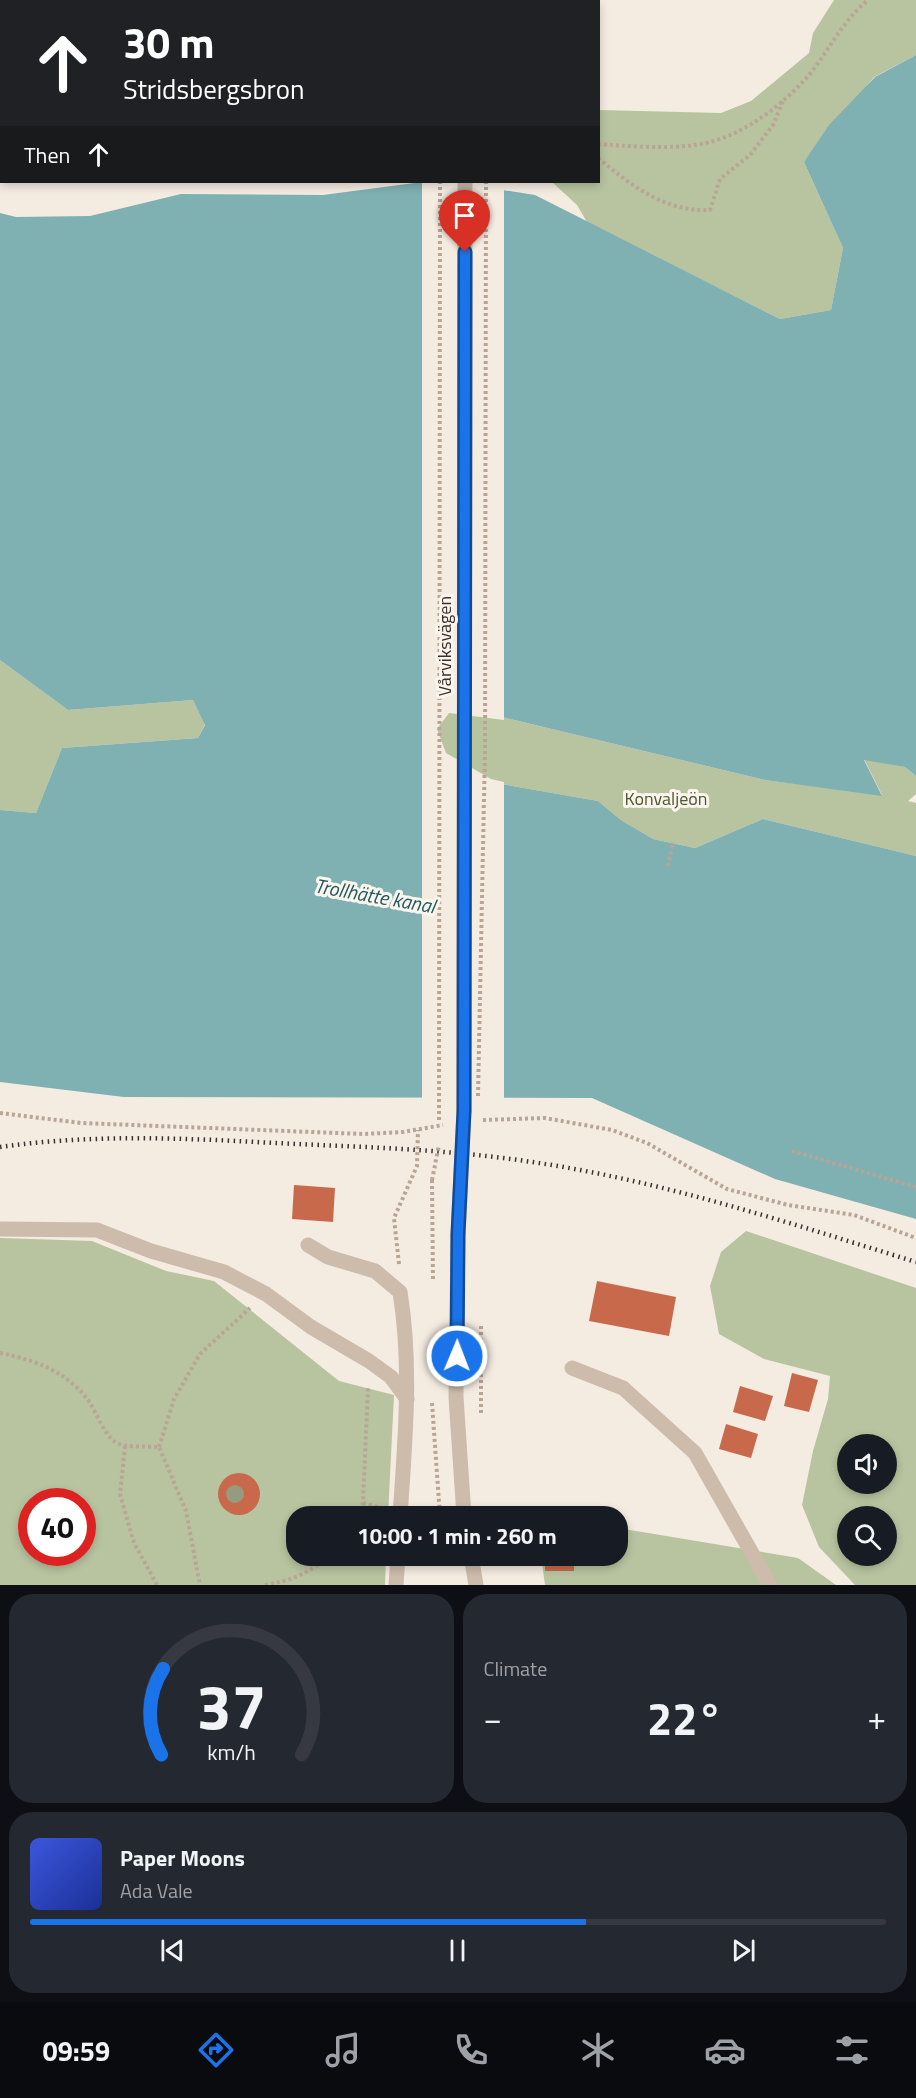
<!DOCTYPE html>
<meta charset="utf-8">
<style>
:root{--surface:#171b24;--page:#242831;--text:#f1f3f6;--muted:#9ea1a6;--line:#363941;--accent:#1a73e8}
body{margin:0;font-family:"Titillium Web",sans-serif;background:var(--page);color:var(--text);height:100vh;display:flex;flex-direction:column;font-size:22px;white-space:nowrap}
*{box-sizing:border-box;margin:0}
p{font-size:20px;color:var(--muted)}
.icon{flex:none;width:33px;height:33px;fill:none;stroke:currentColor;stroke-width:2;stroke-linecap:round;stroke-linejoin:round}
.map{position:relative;height:1585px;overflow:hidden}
.drawer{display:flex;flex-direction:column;gap:9px;padding:9px;background:#0d0f14;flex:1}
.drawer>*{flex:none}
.banner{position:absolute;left:0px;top:0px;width:600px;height:183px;box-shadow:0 3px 9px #0003;background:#202124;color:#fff;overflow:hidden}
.fabs{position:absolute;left:837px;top:1434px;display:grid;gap:12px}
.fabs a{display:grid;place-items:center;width:60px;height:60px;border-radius:50%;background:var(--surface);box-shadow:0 3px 9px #0003;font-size:30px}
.speed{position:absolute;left:18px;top:1488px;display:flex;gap:12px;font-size:30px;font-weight:700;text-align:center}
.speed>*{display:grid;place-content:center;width:78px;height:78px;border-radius:50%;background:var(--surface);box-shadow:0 3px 9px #0003;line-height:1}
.speed .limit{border:9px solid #d22;background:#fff;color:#111}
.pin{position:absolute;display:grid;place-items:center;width:51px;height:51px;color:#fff;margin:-62px -26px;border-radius:50% 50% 50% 0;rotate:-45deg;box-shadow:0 0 6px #0007}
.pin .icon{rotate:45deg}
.me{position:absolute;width:66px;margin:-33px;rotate:1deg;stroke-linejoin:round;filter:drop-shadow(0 0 4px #0008)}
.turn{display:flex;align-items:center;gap:21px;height:126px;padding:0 24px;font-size:27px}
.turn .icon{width:78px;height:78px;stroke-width:2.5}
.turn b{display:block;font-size:42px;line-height:51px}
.then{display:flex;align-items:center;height:57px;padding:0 24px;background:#0003;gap:12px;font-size:22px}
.big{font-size:45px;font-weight:700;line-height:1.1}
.drawer .tile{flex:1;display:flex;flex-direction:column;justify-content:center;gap:9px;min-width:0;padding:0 21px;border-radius:24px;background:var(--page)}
.drawer .dial{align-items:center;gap:0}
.dial svg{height:156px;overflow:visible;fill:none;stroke:var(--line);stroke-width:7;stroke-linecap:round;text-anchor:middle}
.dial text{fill:var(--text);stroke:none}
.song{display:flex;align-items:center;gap:18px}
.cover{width:72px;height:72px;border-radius:9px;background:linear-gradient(135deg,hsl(230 70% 55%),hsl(230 70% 35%))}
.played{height:6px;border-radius:3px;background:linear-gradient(90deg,var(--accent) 65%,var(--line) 65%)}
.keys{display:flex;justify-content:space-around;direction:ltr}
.heat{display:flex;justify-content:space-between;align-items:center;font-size:33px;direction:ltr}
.drawer .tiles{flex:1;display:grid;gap:9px;grid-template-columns:1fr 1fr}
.tile:last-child{grid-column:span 2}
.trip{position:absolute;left:286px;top:1506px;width:342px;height:60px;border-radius:24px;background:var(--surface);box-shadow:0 3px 9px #0003;font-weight:700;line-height:60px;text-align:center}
.menu{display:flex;height:96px;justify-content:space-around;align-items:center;background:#090b0e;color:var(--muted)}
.menu .icon{width:42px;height:42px}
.menu .active{color:var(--accent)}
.menu b{font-size:27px;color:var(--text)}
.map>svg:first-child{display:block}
.green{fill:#b8c4a0;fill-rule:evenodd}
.water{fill:#7fb0b2}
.pier{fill:#f4ebe1}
.building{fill:#c8694b}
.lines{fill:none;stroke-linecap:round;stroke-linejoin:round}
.path{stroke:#b9a596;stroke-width:4;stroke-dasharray:3 3;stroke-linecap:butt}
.minor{stroke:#cdbbac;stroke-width:15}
.rail{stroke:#3b302b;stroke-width:4.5;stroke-dasharray:1.5 4.5;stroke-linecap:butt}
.path-bridge{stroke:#b9a596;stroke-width:4;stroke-dasharray:3 3;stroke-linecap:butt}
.minor-bridge{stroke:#cdbbac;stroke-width:15}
.tree{fill:#969b7f}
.route-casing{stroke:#114b97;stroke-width:15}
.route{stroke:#1a73e8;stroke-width:10}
.labels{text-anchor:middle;stroke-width:6;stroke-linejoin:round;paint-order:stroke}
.street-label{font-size:18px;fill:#3b302b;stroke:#fbf5ee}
.park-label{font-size:18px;fill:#4a5a2e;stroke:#fbf5ee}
.water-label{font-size:20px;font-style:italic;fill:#1f5a5e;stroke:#fbf5ee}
</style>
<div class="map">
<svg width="916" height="1585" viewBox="0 0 916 1585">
<rect width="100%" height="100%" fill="#f4ebe1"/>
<g class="green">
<polygon points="834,0 916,0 916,55 874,77 804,162 843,248 831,310 780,319 587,222 577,205 552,182 598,182 599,110 721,113 751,101 809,53 813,33"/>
<polygon points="0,660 68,710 193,700 205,724 198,738 62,748 36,813 0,810"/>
<polygon points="447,709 502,717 765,780 882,795 864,759 905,767 916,776 916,794 908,801 916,803 916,856 763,819 695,848 653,839 621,820 598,801 490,782 443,756 433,729"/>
<path d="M746 1231 916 1288V1585H855L819 1547 802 1505 813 1451 828 1399 830 1376 764 1359 719 1334 710 1286 721 1252ZM886 1444V1484H848V1444ZM886 1516V1556H848V1516Z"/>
<path d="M0 1238 92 1241 166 1271 214 1281 339 1381 394 1395 388 1516H297V1556H386L385 1585H0ZM32 1502H82V1552H32Z"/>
<polygon points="618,1528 798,1558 836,1585 545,1585 541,1556 618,1556"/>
</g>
<polygon class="water" points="916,55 916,776 905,767 864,760 882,796 765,780 502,717 447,709 433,729 443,756 490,782 598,801 621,820 653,839 695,848 763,819 916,856 916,1219 775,1179 592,1098 124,1097 0,1082 0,810 36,813 62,748 198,738 205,725 193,700 68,710 0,660 0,213 16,217 90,216 181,194 323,195 422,182 450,182 535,195 780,319 831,310 843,248 804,162 829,125 875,77"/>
<polygon class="pier" points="422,182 468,182 504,187 504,720 449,713 437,729 446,753 491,779 504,782 504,1101 422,1101"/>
<g class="building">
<polygon points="294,1185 335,1188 333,1222 292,1219"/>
<polygon points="597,1281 676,1297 669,1336 589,1321"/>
<polygon points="792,1373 818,1380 809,1412 784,1406"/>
<polygon points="740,1386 773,1396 765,1421 733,1412"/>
<polygon points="726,1424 758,1434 751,1458 719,1449"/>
<circle cx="239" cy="1494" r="21"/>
<rect x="545" y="1556" width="29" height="15"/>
</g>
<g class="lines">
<g class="path">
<polyline points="434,2 434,0"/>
<polyline points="519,2 519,0"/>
<polyline points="0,140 2,139"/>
<path d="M598 144C625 146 668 149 694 145 738 140 781 107 809 75 831 48 840 24 868 0"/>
<path d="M598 158C632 186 665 212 710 210L720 179 750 155 773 125 783 101"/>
<polyline points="668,866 673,842"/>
<polyline points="0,1113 81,1123 363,1134 403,1132 443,1125"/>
<polyline points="483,1120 545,1118 612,1130 647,1143 727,1189 788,1205 854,1215 916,1238"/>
<polyline points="792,1151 916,1187"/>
<polyline points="432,1180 433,1282"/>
<polyline points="399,1264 394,1218 417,1166 418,1130"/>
<polyline points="481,1326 481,1414"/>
<path d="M0 1353C35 1360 69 1372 90 1403 97 1414 104 1434 115 1442 124 1448 147 1446 159 1447L186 1511 200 1585"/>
<polyline points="432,1403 440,1516"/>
<polyline points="125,1446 120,1494 134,1543 157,1585"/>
<polyline points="159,1447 174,1399 200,1354 250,1308"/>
<polyline points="363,1503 380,1508"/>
<polyline points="357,1516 363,1503 368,1387"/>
<path d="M265 1585C290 1581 310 1573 329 1556"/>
</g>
<g class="minor">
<polyline points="472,2 472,0"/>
<polyline points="464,1111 465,182"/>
<polyline points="0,1229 97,1230 151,1251 224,1272 266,1294 311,1327 369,1361 391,1377 407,1399"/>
<polyline points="458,1234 456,1397 464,1516"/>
<path d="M308 1245 328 1257 375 1271 400 1292C412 1366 405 1442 400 1516"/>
<polyline points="572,1368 623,1388 695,1453 770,1585"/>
<polyline points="471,1556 476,1585"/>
<polyline points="396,1585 398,1556"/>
</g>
<path class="rail" d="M0 1147C91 1134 184 1138 275 1143 361 1147 447 1149 532 1162 663 1181 789 1223 916 1262"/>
<g class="path-bridge">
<polyline points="478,1096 485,749 486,182"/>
<polyline points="439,1120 440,182"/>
<polyline points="432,1180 439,1145"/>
</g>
<polyline class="minor-bridge" points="458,1234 464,1111"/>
</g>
<circle class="tree" cx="235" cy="1494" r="9"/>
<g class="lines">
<defs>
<polyline id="route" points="457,1356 458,1234 464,1111 465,252"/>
</defs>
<use href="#route" class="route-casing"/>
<use href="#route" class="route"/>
</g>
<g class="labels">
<g class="street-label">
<text transform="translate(445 646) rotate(-90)" y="6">Vårviksvägen</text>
</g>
<g class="park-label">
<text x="666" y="805">Konvaljeön</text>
</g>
<g class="water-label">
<text transform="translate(375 896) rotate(10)" y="7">Trollhätte kanal</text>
</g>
</g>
</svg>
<div class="fabs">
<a><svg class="icon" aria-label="sound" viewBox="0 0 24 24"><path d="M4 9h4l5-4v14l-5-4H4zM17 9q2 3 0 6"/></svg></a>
<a><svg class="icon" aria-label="search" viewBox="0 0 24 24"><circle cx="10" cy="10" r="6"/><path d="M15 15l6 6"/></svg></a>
</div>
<div class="speed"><div class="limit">40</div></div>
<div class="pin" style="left:465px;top:252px;background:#d93025"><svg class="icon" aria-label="arrive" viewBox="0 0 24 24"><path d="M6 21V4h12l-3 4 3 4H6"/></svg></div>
<svg class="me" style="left:457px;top:1356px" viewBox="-20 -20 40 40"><circle r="17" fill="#1a73e8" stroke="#fff" stroke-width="3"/><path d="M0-11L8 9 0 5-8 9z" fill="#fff"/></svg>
<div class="trip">10:00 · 1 min · 260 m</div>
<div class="banner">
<div class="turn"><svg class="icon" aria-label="ahead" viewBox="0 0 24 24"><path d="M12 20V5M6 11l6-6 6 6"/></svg><div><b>30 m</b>Stridsbergsbron</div></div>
<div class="then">Then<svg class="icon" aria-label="ahead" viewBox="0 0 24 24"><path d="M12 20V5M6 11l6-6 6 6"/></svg></div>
</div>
</div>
<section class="drawer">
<div class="tiles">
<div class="tile dial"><svg viewBox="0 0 100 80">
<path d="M14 69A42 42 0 1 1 86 69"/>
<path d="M14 69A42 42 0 0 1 15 25" stroke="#1a73e8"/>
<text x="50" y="56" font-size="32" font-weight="700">37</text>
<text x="50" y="72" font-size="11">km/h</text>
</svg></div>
<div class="tile"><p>Climate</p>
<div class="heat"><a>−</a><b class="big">22°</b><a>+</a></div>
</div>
<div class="tile">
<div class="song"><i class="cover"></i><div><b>Paper Moons</b><p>Ada Vale</p></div></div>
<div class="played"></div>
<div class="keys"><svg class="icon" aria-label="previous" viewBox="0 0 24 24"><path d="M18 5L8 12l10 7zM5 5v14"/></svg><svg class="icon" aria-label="pause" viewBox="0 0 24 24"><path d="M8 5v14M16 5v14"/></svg><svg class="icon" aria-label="next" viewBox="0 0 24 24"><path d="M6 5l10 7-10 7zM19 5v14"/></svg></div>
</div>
</div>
</section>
<nav class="menu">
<b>09:59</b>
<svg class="icon active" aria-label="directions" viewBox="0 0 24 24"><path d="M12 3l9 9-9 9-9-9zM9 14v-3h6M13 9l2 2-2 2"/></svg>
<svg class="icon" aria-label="music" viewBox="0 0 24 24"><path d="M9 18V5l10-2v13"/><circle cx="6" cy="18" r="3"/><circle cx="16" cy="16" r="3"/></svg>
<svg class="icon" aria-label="phone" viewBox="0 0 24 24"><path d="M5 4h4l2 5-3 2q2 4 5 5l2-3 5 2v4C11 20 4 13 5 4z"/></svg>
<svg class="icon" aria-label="climate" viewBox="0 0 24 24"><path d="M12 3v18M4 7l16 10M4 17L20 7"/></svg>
<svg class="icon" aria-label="car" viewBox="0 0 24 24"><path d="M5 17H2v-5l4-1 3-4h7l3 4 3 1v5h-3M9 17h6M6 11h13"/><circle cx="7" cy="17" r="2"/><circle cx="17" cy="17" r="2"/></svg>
<svg class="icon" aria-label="filters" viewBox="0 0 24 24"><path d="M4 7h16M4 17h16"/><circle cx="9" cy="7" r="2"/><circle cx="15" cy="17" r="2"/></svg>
</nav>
